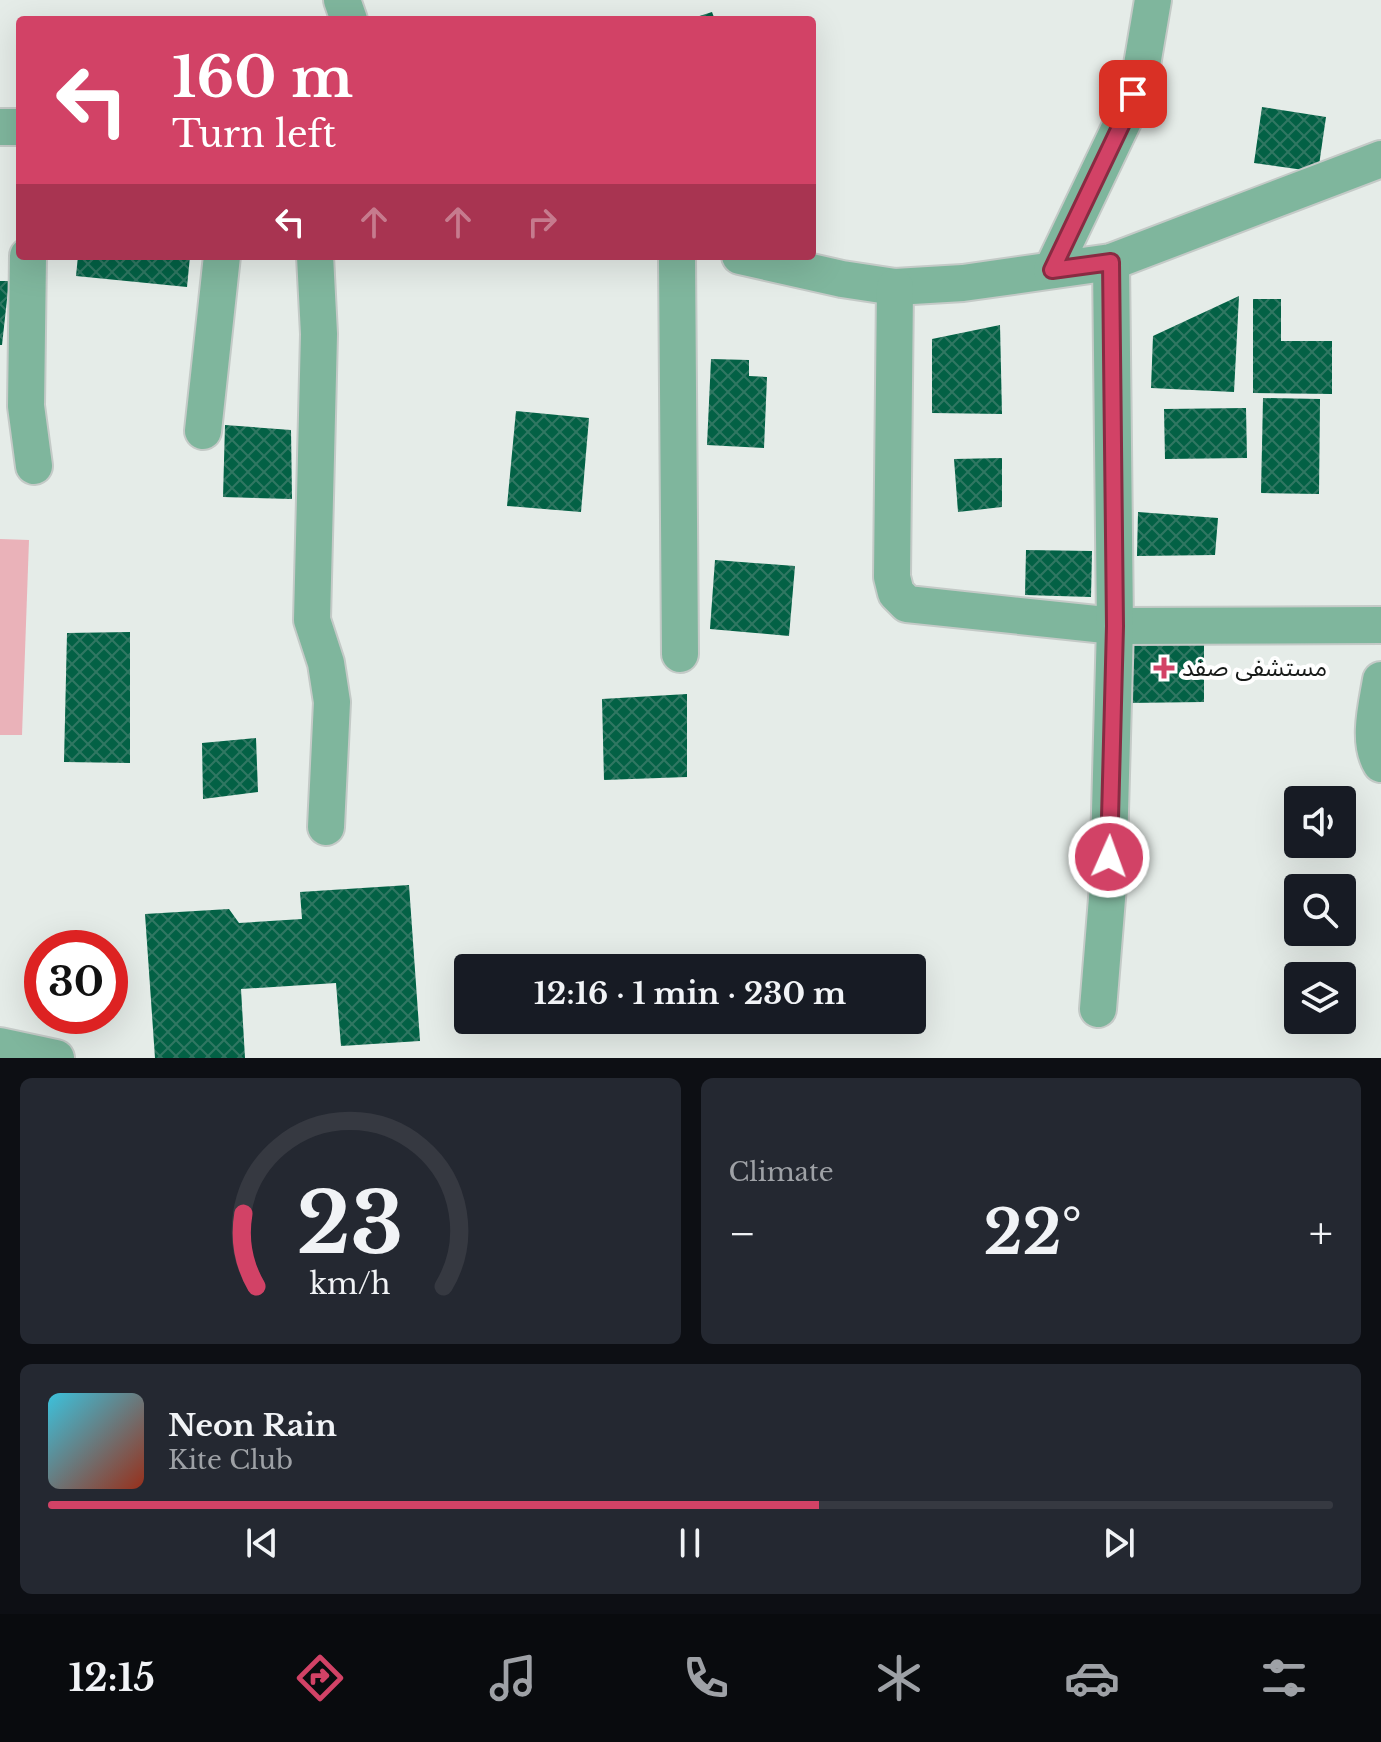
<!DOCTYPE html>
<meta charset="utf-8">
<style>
:root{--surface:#171b24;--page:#242831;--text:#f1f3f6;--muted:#9ea1a6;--line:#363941;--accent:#d24266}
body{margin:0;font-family:"Libre Baskerville","Noto Sans Arabic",serif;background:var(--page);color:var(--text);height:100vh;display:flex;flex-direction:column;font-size:30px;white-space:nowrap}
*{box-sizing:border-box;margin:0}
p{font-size:26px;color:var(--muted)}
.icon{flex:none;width:44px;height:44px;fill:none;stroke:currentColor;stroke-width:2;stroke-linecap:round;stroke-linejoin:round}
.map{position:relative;height:1058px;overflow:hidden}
.panel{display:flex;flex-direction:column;gap:20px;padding:20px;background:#0d0f14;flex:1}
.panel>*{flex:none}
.hud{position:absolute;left:16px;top:16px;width:800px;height:244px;border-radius:8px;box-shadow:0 8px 32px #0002;background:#d24266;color:#fff;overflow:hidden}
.fabs{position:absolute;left:1284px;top:786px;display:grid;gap:16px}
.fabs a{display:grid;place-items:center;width:72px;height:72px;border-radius:8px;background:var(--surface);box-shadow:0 8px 32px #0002;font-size:40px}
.speed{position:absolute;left:24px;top:930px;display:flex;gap:16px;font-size:40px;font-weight:700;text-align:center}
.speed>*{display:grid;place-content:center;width:104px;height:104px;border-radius:50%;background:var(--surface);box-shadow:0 8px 32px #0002;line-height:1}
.speed .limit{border:12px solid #d22;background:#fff;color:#111}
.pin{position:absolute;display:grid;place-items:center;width:68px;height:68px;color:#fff;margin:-34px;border-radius:16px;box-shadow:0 4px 12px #0006}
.me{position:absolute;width:88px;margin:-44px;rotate:2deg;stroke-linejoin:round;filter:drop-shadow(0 0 6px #0008)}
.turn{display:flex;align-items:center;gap:28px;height:168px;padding:0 24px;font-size:36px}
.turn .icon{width:104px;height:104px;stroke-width:2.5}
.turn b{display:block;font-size:56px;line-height:68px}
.lanes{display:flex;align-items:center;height:76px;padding:0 24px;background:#0003;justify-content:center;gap:40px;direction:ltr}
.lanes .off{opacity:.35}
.big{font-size:60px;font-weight:800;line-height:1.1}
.panel .tile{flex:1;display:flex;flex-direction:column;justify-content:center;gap:12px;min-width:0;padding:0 28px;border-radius:12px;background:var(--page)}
.panel .dial{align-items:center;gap:0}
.dial svg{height:208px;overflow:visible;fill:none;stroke:var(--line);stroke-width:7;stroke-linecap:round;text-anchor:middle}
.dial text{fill:var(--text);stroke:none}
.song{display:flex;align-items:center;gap:24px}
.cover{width:96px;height:96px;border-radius:12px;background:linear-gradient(135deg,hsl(190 70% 55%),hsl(10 70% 35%))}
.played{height:8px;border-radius:4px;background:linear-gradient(90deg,var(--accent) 60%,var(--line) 60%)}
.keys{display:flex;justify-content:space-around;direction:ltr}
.heat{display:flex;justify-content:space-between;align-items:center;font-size:44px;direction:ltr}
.panel .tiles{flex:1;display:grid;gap:20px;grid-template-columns:1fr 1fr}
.tile:last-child{grid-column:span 2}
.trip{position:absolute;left:454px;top:954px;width:472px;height:80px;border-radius:8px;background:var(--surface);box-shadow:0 8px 32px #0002;font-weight:800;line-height:80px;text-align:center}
.tab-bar{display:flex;height:128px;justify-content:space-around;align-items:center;background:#090b0e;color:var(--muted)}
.tab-bar .icon{width:56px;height:56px}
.tab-bar .current{color:var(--accent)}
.tab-bar b{font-size:36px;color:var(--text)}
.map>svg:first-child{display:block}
.garden{fill:#eab2b9}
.building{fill:url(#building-cross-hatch)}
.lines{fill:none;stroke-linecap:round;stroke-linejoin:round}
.minor-casing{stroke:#c4cac7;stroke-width:40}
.minor{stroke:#7fb69d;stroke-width:36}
.route-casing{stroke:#882b42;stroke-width:20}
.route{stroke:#d24266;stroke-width:14}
.poi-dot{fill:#d24266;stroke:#fff;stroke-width:3}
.labels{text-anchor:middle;stroke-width:8;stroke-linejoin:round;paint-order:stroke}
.poi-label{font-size:24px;fill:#171a18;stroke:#fff;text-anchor:start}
</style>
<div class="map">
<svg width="1381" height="1058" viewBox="0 0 1381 1058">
<defs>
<pattern id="building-cross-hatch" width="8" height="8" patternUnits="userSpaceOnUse" patternTransform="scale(2)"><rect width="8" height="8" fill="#036145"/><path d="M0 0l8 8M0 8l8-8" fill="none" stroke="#307762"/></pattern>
</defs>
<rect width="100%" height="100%" fill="#e5ece8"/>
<polygon class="garden" points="0,539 29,540 22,735 0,735"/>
<g class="building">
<polygon points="712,12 715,20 690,20 690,19"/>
<polygon points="1262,107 1326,117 1318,172 1254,163"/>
<polygon points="78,256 190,256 187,287 76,276"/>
<polygon points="0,281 9,281 2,345 0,345"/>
<polygon points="1239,296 1234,392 1151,388 1153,336"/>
<polygon points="1253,299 1281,299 1281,341 1332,341 1332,394 1253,393"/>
<polygon points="1000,325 1002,414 932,413 932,339"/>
<polygon points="711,359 749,360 749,376 767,377 764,448 707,445"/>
<polygon points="1263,398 1320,399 1319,494 1261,493"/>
<polygon points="1246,408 1247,458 1165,459 1164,409"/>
<polygon points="516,411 589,418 581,512 507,506"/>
<polygon points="225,425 291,430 292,499 223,497"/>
<polygon points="1002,458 1002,507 958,512 954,459"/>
<polygon points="1138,512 1218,518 1215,555 1137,556"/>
<polygon points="1026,550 1092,551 1091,597 1025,595"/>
<polygon points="715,560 795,566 789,636 710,629"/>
<polygon points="130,632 130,763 64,762 67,633"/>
<polygon points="1127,641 1204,641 1204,702 1127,703"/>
<polygon points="687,694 687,777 604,780 602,699"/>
<polygon points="256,738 258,792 203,799 202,743"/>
<polygon points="409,885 420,1041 341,1046 336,983 241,989 245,1058 155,1058 145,914 229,909 239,923 302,919 300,892"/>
</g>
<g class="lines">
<defs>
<g id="minor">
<polyline points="342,0 349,20"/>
<polyline points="0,127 20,127"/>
<polyline points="28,256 26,406 34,466"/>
<polyline points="315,256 319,334 312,620 326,663 332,702 326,827"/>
<polyline points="677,256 680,654"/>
<polyline points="740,256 842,279 895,287 963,283 1111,262 1381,159"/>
<polyline points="1052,270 1125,117 1141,71 1153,0"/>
<polyline points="895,287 892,577 896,593 907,604 1115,626 1381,625"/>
<polyline points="203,431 222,256"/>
<path d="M1381 680C1377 705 1367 741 1381 764"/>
<polyline points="1098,1009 1108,886 1115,626 1111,262"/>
<polyline points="0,1046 56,1058"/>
</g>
</defs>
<use href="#minor" class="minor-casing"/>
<use href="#minor" class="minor"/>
</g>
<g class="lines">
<defs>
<polyline id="route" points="1109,857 1115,626 1111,262 1052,270 1125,117 1133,94"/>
</defs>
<use href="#route" class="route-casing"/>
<use href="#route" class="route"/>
</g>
<path class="poi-dot" d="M1160 656h8v8h8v8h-8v8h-8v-8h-8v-8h8z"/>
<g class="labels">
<g class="poi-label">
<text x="1182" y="676">مستشفى صفد</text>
</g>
</g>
</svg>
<div class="fabs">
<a><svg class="icon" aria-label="sound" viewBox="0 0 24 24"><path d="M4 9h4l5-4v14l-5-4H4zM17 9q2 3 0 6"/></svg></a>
<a><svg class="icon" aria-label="search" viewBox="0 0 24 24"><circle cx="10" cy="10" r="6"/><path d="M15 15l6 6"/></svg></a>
<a><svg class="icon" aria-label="layers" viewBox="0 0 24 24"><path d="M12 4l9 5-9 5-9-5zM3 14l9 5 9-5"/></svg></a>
</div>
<div class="speed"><div class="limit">30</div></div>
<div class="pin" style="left:1133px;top:94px;background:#d93025"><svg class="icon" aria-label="arrive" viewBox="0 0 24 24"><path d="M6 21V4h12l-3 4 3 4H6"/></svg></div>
<svg class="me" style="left:1109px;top:857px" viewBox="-20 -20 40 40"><circle r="17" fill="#d24266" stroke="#fff" stroke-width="3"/><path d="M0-11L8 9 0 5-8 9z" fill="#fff"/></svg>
<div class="trip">12:16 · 1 min · 230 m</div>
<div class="hud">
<div class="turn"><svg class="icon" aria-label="left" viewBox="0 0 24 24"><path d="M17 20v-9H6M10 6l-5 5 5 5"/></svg><div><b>160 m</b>Turn left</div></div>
<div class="lanes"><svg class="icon" aria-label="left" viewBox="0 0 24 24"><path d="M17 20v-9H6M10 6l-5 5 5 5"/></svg><svg class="icon off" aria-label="ahead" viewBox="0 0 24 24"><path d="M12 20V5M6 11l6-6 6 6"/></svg><svg class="icon off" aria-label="ahead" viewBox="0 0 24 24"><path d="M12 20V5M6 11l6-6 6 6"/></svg><svg class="icon off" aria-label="right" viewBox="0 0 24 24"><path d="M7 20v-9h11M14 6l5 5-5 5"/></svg></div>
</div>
</div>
<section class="panel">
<div class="tiles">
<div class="tile dial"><svg viewBox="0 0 100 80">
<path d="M14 69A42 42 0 1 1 86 69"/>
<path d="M14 69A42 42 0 0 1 9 41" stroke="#d24266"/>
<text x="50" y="56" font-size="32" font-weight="700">23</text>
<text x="50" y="72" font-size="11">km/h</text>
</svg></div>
<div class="tile"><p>Climate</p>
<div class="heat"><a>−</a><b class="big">22°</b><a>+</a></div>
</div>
<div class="tile">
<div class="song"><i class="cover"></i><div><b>Neon Rain</b><p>Kite Club</p></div></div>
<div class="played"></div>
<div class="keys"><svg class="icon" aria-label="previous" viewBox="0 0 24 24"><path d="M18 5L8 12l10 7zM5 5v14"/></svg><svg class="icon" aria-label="pause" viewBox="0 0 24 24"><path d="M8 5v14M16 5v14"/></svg><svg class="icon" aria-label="next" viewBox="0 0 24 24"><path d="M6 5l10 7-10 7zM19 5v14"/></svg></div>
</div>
</div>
</section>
<nav class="tab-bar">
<b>12:15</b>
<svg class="icon current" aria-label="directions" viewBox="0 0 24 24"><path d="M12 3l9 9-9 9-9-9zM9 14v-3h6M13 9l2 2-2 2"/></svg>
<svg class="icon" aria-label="music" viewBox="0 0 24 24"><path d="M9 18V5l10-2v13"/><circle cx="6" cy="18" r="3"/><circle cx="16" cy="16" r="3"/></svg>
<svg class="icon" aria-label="phone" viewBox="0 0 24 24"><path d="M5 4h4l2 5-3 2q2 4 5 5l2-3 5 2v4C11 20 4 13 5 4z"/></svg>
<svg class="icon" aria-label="climate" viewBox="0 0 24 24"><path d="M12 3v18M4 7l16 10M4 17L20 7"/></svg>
<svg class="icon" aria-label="car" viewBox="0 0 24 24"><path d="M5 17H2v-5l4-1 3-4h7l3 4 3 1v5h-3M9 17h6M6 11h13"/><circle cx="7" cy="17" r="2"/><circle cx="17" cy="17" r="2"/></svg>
<svg class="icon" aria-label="filters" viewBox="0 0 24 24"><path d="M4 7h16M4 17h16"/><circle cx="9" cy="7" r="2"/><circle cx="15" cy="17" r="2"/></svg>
</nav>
